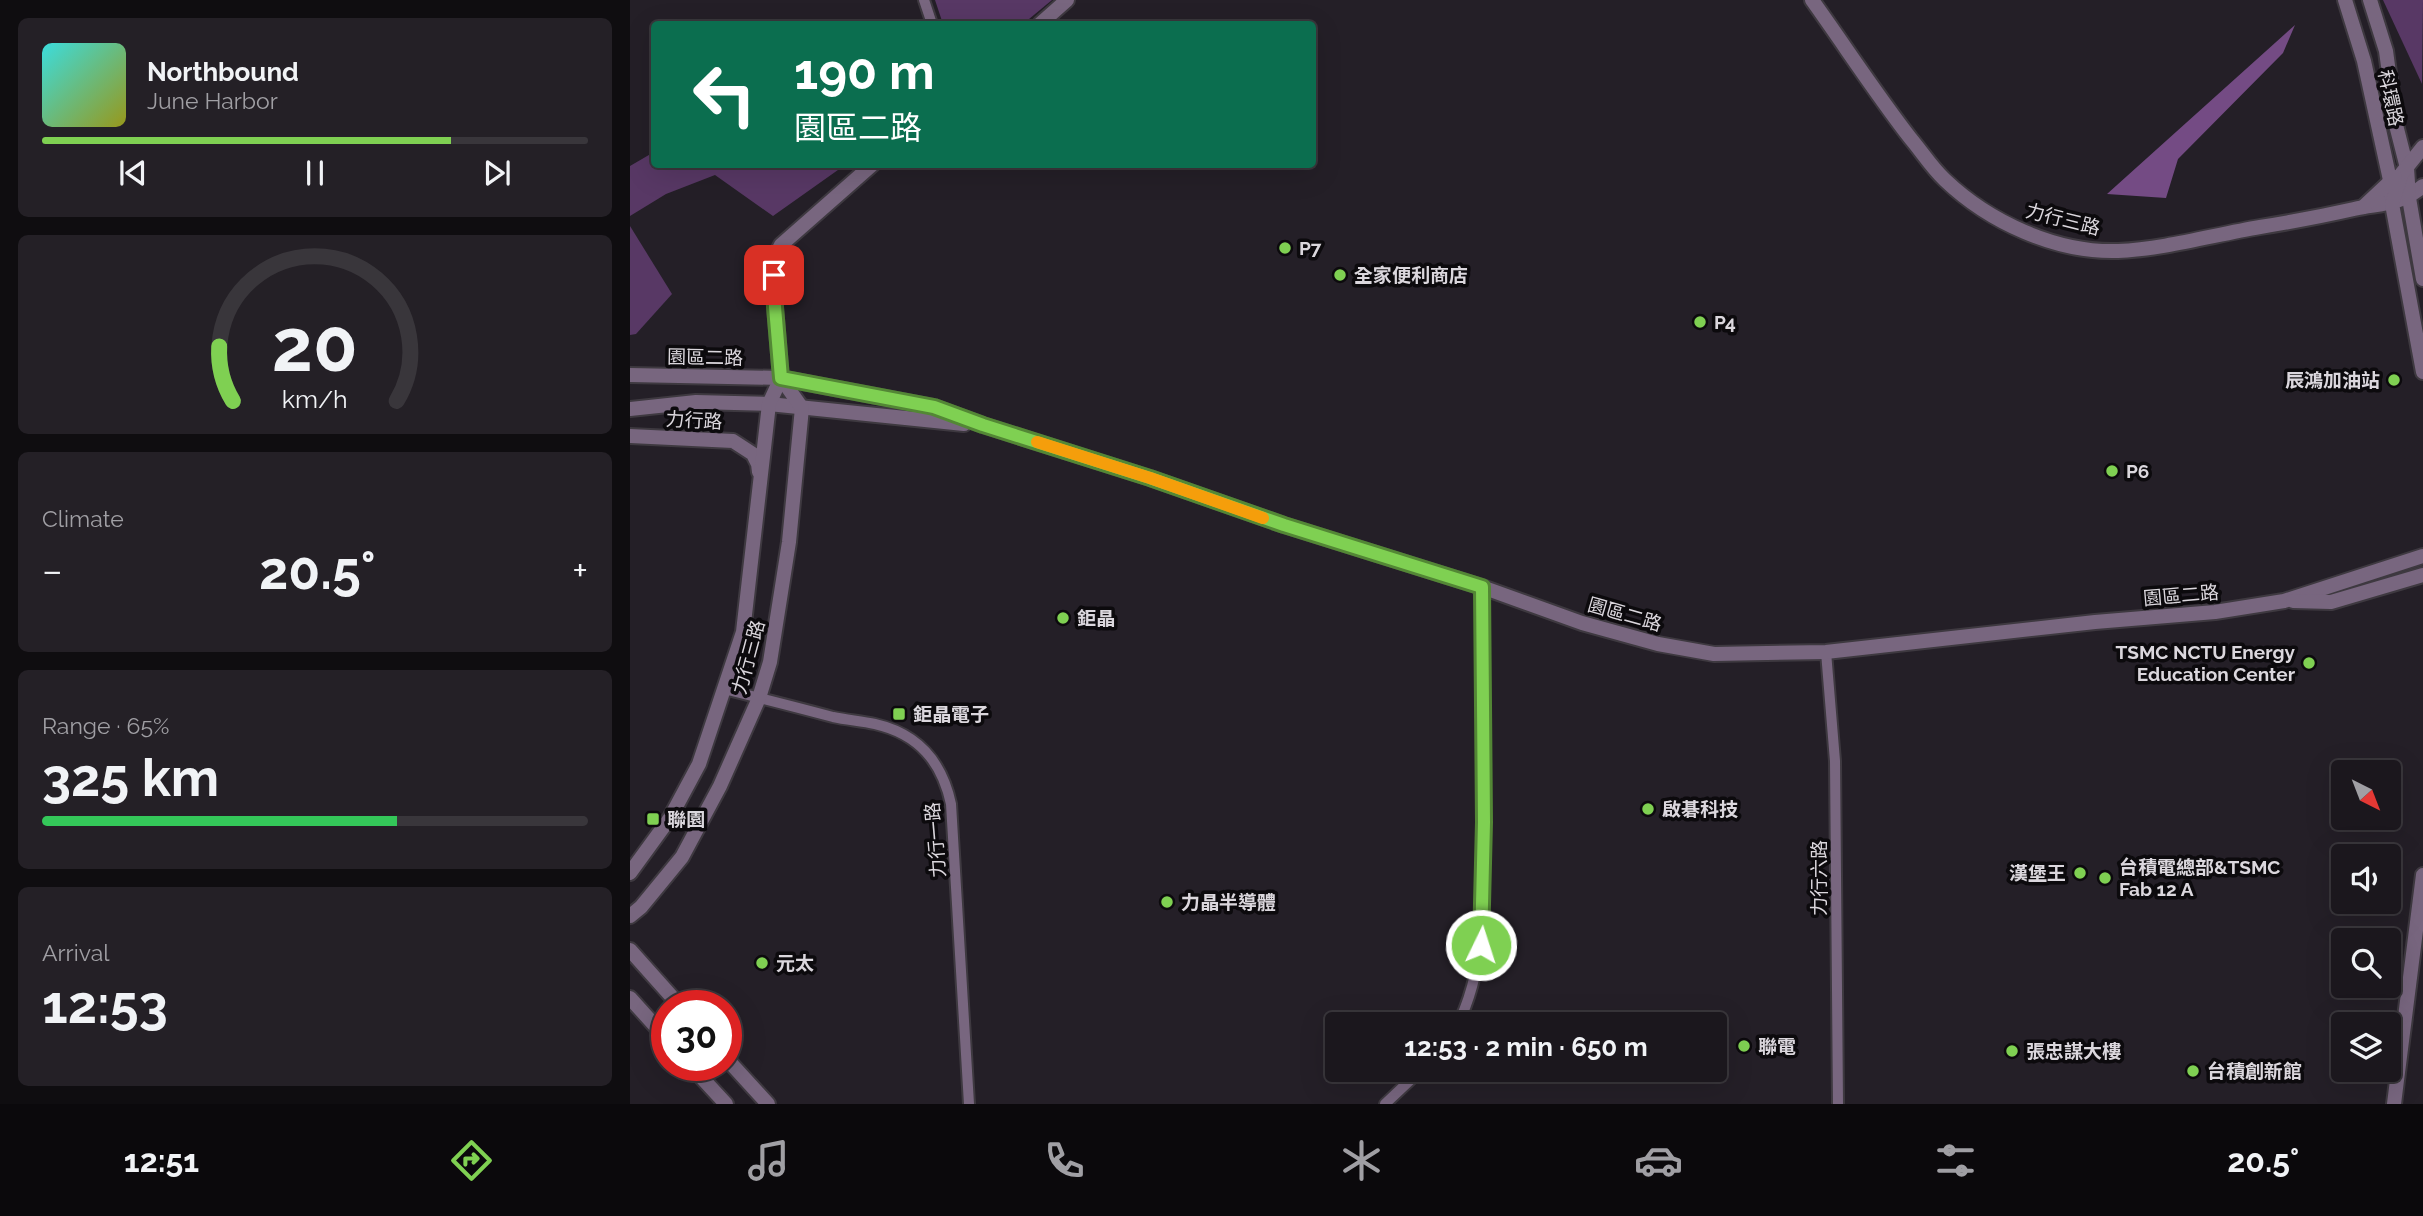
<!DOCTYPE html>
<meta charset="utf-8">
<style>
:root{--surface:#1b171d;--page:#242026;--text:#f1f3f6;--muted:#a09fa4;--line:#39363b;--accent:#7fd052}
body{margin:0;font-family:Raleway,"Noto Sans TC",sans-serif;background:var(--page);color:var(--text);height:100vh;display:flex;flex-direction:column;font-size:26px;white-space:nowrap}
*{box-sizing:border-box;margin:0}
p{font-size:23px;color:var(--muted)}
.icon{flex:none;width:38px;height:38px;fill:none;stroke:currentColor;stroke-width:2;stroke-linecap:round;stroke-linejoin:round}
.map{position:relative;flex:1;overflow:hidden}
.side{display:flex;flex-direction:column;gap:18px;padding:18px;background:#0f0d10;width:630px}
.side>*{flex:none}
.hud{position:absolute;left:21px;top:21px;width:665px;height:147px;border-radius:7px;box-shadow:0 7px 28px #0002,0 0 0 2px var(--line);background:#0b6e4f;color:#fff;overflow:hidden}
.needle{width:46px;rotate:138deg}
.buttons{position:absolute;left:1701px;top:760px;display:grid;gap:14px}
.buttons a{display:grid;place-items:center;width:70px;height:70px;border-radius:7px;background:var(--surface);box-shadow:0 7px 28px #0002,0 0 0 2px var(--line);font-size:35px}
.speed{position:absolute;left:21px;top:990px;display:flex;gap:14px;font-size:35px;font-weight:700;text-align:center}
.speed>*{display:grid;place-content:center;width:91px;height:91px;border-radius:50%;background:var(--surface);box-shadow:0 7px 28px #0002,0 0 0 2px var(--line);line-height:1}
.speed .limit{border:10px solid #d22;background:#fff;color:#111}
.pin{position:absolute;display:grid;place-items:center;width:60px;height:60px;color:#fff;margin:-30px;border-radius:14px;box-shadow:0 4px 10px #0006}
.me{position:absolute;width:77px;margin:-38px;rotate:4deg;stroke-linejoin:round;filter:drop-shadow(0 0 5px #0008)}
.turn{display:flex;align-items:center;gap:24px;height:147px;padding:0 28px;font-size:32px}
.turn .icon{width:91px;height:91px;stroke-width:2.5}
.turn b{display:block;font-size:49px;line-height:60px}
.big{font-size:52px;font-weight:700;line-height:1.1}
.side .tile{flex:1;display:flex;flex-direction:column;justify-content:center;gap:10px;min-width:0;padding:0 24px;border-radius:10px;background:var(--page)}
.side .dial{align-items:center;gap:0}
.dial svg{height:182px;overflow:visible;fill:none;stroke:var(--line);stroke-width:7;stroke-linecap:round;text-anchor:middle}
.dial text{fill:var(--text);stroke:none}
.song{display:flex;align-items:center;gap:21px}
.cover{width:84px;height:84px;border-radius:10px;background:linear-gradient(135deg,hsl(180 70% 55%),hsl(60 70% 35%))}
.played{height:7px;border-radius:4px;background:linear-gradient(90deg,var(--accent) 75%,var(--line) 75%)}
.keys{display:flex;justify-content:space-around;direction:ltr}
.heat{display:flex;justify-content:space-between;align-items:center;font-size:38px;direction:ltr}
.charge{height:10px;border-radius:5px;background:linear-gradient(90deg,#34c759 65%,var(--line) 0)}
.trip{position:absolute;left:695px;top:1012px;width:402px;height:70px;border-radius:7px;background:var(--surface);box-shadow:0 7px 28px #0002,0 0 0 2px var(--line);font-weight:700;line-height:70px;text-align:center}
.tab-bar{display:flex;height:112px;justify-content:space-around;align-items:center;background:#0b090c;color:var(--muted)}
.tab-bar .icon{width:49px;height:49px}
.tab-bar .current{color:var(--accent)}
.tab-bar b{font-size:32px;color:var(--text)}
main{display:flex;flex:1;min-height:0}
.map>svg:first-child{display:block}
.green{fill:#583865}
.water{fill:#744b84}
.lines{fill:none;stroke-linecap:round;stroke-linejoin:round}
.minor-casing{stroke:#3e3940;stroke-width:14}
.tertiary-casing{stroke:#3e3940;stroke-width:18}
.minor{stroke:#78667f;stroke-width:10}
.tertiary{stroke:#78667f;stroke-width:14}
.route-casing{stroke:#538735;stroke-width:18}
.route{stroke:#7fd052;stroke-width:12}
.slow{stroke:#f59e0b;stroke-width:12}
.poi-dot{fill:#7fd052;stroke:#0c0a0d;stroke-width:2.5}
.labels{text-anchor:middle;stroke-width:7;stroke-linejoin:round;paint-order:stroke}
.street-label{font-size:19px;fill:#dbd7dd;stroke:#0c0a0d}
.poi-label{font-size:19px;font-weight:bold;fill:#dbd7dd;stroke:#0c0a0d;text-anchor:start}
</style>
<main>
<section class="side">
<div class="tile">
<div class="song"><i class="cover"></i><div><b>Northbound</b><p>June Harbor</p></div></div>
<div class="played"></div>
<div class="keys"><svg class="icon" aria-label="previous" viewBox="0 0 24 24"><path d="M18 5L8 12l10 7zM5 5v14"/></svg><svg class="icon" aria-label="pause" viewBox="0 0 24 24"><path d="M8 5v14M16 5v14"/></svg><svg class="icon" aria-label="next" viewBox="0 0 24 24"><path d="M6 5l10 7-10 7zM19 5v14"/></svg></div>
</div>
<div class="tile dial"><svg viewBox="0 0 100 80">
<path d="M14 69A42 42 0 1 1 86 69"/>
<path d="M14 69A42 42 0 0 1 8 45" stroke="#7fd052"/>
<text x="50" y="56" font-size="32" font-weight="700">20</text>
<text x="50" y="72" font-size="11">km/h</text>
</svg></div>
<div class="tile"><p>Climate</p>
<div class="heat"><a>−</a><b class="big">20.5°</b><a>+</a></div>
</div>
<div class="tile"><p>Range · 65%</p><b class="big">325 km</b><div class="charge"></div></div>
<div class="tile"><p>Arrival</p><b class="big">12:53</b></div>
</section>
<div class="map">
<svg width="1793" height="1104" viewBox="0 0 1793 1104">
<rect width="100%" height="100%" fill="#241f27"/>
<g class="green">
<polygon points="305,0 422,0 393,24 313,24"/>
<polygon points="1753,0 1793,0 1792,84"/>
<polygon points="24,152 24,164 215,165 143,216 85,175 36,194 0,216 0,166"/>
<polygon points="0,226 42,294 6,334 0,335"/>
</g>
<polygon class="water" points="1665,25 1653,53 1548,159 1536,198 1477,194"/>
<g class="lines">
<defs>
<g id="minor">
<polyline points="294,0 302,24"/>
<polyline points="1196,652 1205,761 1208,1104"/>
<path d="M94 689C130 698 166 707 203 717 217 720 231 721 245 724 289 734 312 762 321 804L339 1104"/>
<path d="M828 1024C844 991 849 959 853 923L852 587"/>
<polyline points="755,1104 792,1069"/>
</g>
<g id="tertiary">
<path d="M1182 0C1215 46 1246 94 1281 139 1292 152 1302 168 1315 180 1359 222 1426 253 1488 251 1535 249 1583 235 1630 227 1661 222 1693 216 1724 209 1752 203 1769 206 1793 186"/>
<polyline points="1715,0 1734,61 1760,180 1761,196"/>
<polyline points="1740,0 1756,51 1766,125 1777,168 1779,198 1793,279"/>
<polyline points="410,24 437,0"/>
<polyline points="1793,147 1772,173 1762,204 1793,372"/>
<polyline points="1733,207 1765,177"/>
<polyline points="0,375 151,378 304,407 353,425 520,478 654,525 852,587 952,623 1028,644 1084,654 1196,652 1465,622 1585,612 1654,601 1793,556"/>
<polyline points="0,409 66,402 139,404 334,424"/>
<polyline points="0,436 103,441 123,454 128,464 129,472"/>
<polyline points="1663,601 1701,602 1793,575"/>
<polyline points="0,873 40,818 69,764 113,632 139,404 151,378"/>
<polyline points="0,916 11,907 52,857 90,786 129,698 140,662 159,542 172,408 151,378 145,307 144,275 144,259 151,245 243,164"/>
<polyline points="0,950 50,1006"/>
<polyline points="0,998 37,1039"/>
<polyline points="96,1058 138,1104"/>
<polyline points="61,1066 96,1104"/>
<polyline points="1764,1104 1793,875"/>
</g>
</defs>
<use href="#minor" class="minor-casing"/>
<use href="#tertiary" class="tertiary-casing"/>
<use href="#minor" class="minor"/>
<use href="#tertiary" class="tertiary"/>
</g>
<g class="lines">
<defs>
<polyline id="route" points="144,275 145,307 151,378 304,407 353,425 520,478 654,525 852,587 854,822 851,945"/>
</defs>
<use href="#route" class="route-casing"/>
<use href="#route" class="route"/>
<polyline class="slow" points="407,442 520,478 633,518"/>
</g>
<g class="poi-dot">
<circle cx="655" cy="248" r="7"/>
<circle cx="710" cy="275" r="7"/>
<circle cx="1070" cy="322" r="7"/>
<circle cx="1764" cy="380" r="7"/>
<circle cx="1482" cy="471" r="7"/>
<circle cx="433" cy="618" r="7"/>
<circle cx="1679" cy="663" r="7"/>
<rect x="262" y="707" width="14" height="14" rx="3.5"/>
<circle cx="1018" cy="809" r="7"/>
<rect x="16" y="812" width="14" height="14" rx="3.5"/>
<circle cx="1450" cy="873" r="7"/>
<circle cx="1475" cy="878" r="7"/>
<circle cx="537" cy="902" r="7"/>
<circle cx="132" cy="963" r="7"/>
<circle cx="1114" cy="1046" r="7"/>
<circle cx="1382" cy="1051" r="7"/>
<circle cx="1563" cy="1071" r="7"/>
</g>
<g class="labels">
<g class="street-label">
<text transform="translate(1761 98) rotate(78)" y="7">科環路</text>
<text transform="translate(1433 219) rotate(14)" y="7">力行三路</text>
<text transform="translate(75 357) rotate(1)" y="7">園區二路</text>
<text transform="translate(64 420) rotate(3)" y="7">力行路</text>
<text transform="translate(1551 595) rotate(-5)" y="7">園區二路</text>
<text transform="translate(995 614) rotate(16)" y="7">園區二路</text>
<text transform="translate(118 657) rotate(-75)" y="7">力行三路</text>
<text transform="translate(305 840) rotate(-95)" y="7">力行一路</text>
<text transform="translate(1189 878) rotate(-90)" y="7">力行六路</text>
</g>
<g class="poi-label">
<text x="669" y="255">P7</text>
<text x="724" y="282">全家便利商店</text>
<text x="1084" y="329">P4</text>
<text x="1750" y="387" text-anchor="end">辰鴻加油站</text>
<text x="1496" y="478">P6</text>
<text x="447" y="625">鉅晶</text>
<text x="1665" y="659" text-anchor="end">TSMC NCTU Energy<tspan x="1665" dy="22">Education Center</tspan></text>
<text x="283" y="721">鉅晶電子</text>
<text x="1032" y="816">啟碁科技</text>
<text x="37" y="826">聯園</text>
<text x="1489" y="874">台積電總部&amp;TSMC<tspan x="1489" dy="22">Fab 12 A</tspan></text>
<text x="1436" y="880" text-anchor="end">漢堡王</text>
<text x="551" y="909">力晶半導體</text>
<text x="146" y="970">元太</text>
<text x="1128" y="1053">聯電</text>
<text x="1396" y="1058">張忠謀大樓</text>
<text x="1577" y="1078">台積創新館</text>
</g>
</g>
</svg>
<div class="buttons">
<a><svg class="needle" viewBox="-14 -14 28 28"><path d="M0-13l5 13h-10z" fill="#e53935"/><path d="M0 13l5-13h-10z" fill="#a09fa4"/></svg></a>
<a><svg class="icon" aria-label="sound" viewBox="0 0 24 24"><path d="M4 9h4l5-4v14l-5-4H4zM17 9q2 3 0 6"/></svg></a>
<a><svg class="icon" aria-label="search" viewBox="0 0 24 24"><circle cx="10" cy="10" r="6"/><path d="M15 15l6 6"/></svg></a>
<a><svg class="icon" aria-label="layers" viewBox="0 0 24 24"><path d="M12 4l9 5-9 5-9-5zM3 14l9 5 9-5"/></svg></a>
</div>
<div class="speed"><div class="limit">30</div></div>
<div class="pin" style="left:144px;top:275px;background:#d93025"><svg class="icon" aria-label="arrive" viewBox="0 0 24 24"><path d="M6 21V4h12l-3 4 3 4H6"/></svg></div>
<svg class="me" style="left:851px;top:945px" viewBox="-20 -20 40 40"><circle r="17" fill="#7fd052" stroke="#fff" stroke-width="3"/><path d="M0-11L8 9 0 5-8 9z" fill="#fff"/></svg>
<div class="trip">12:53 · 2 min · 650 m</div>
<div class="hud">
<div class="turn"><svg class="icon" aria-label="left" viewBox="0 0 24 24"><path d="M17 20v-9H6M10 6l-5 5 5 5"/></svg><div><b>190 m</b>園區二路</div></div>
</div>
</div>
</main>
<nav class="tab-bar">
<b>12:51</b>
<svg class="icon current" aria-label="directions" viewBox="0 0 24 24"><path d="M12 3l9 9-9 9-9-9zM9 14v-3h6M13 9l2 2-2 2"/></svg>
<svg class="icon" aria-label="music" viewBox="0 0 24 24"><path d="M9 18V5l10-2v13"/><circle cx="6" cy="18" r="3"/><circle cx="16" cy="16" r="3"/></svg>
<svg class="icon" aria-label="phone" viewBox="0 0 24 24"><path d="M5 4h4l2 5-3 2q2 4 5 5l2-3 5 2v4C11 20 4 13 5 4z"/></svg>
<svg class="icon" aria-label="climate" viewBox="0 0 24 24"><path d="M12 3v18M4 7l16 10M4 17L20 7"/></svg>
<svg class="icon" aria-label="car" viewBox="0 0 24 24"><path d="M5 17H2v-5l4-1 3-4h7l3 4 3 1v5h-3M9 17h6M6 11h13"/><circle cx="7" cy="17" r="2"/><circle cx="17" cy="17" r="2"/></svg>
<svg class="icon" aria-label="filters" viewBox="0 0 24 24"><path d="M4 7h16M4 17h16"/><circle cx="9" cy="7" r="2"/><circle cx="15" cy="17" r="2"/></svg>
<b>20.5°</b>
</nav>
